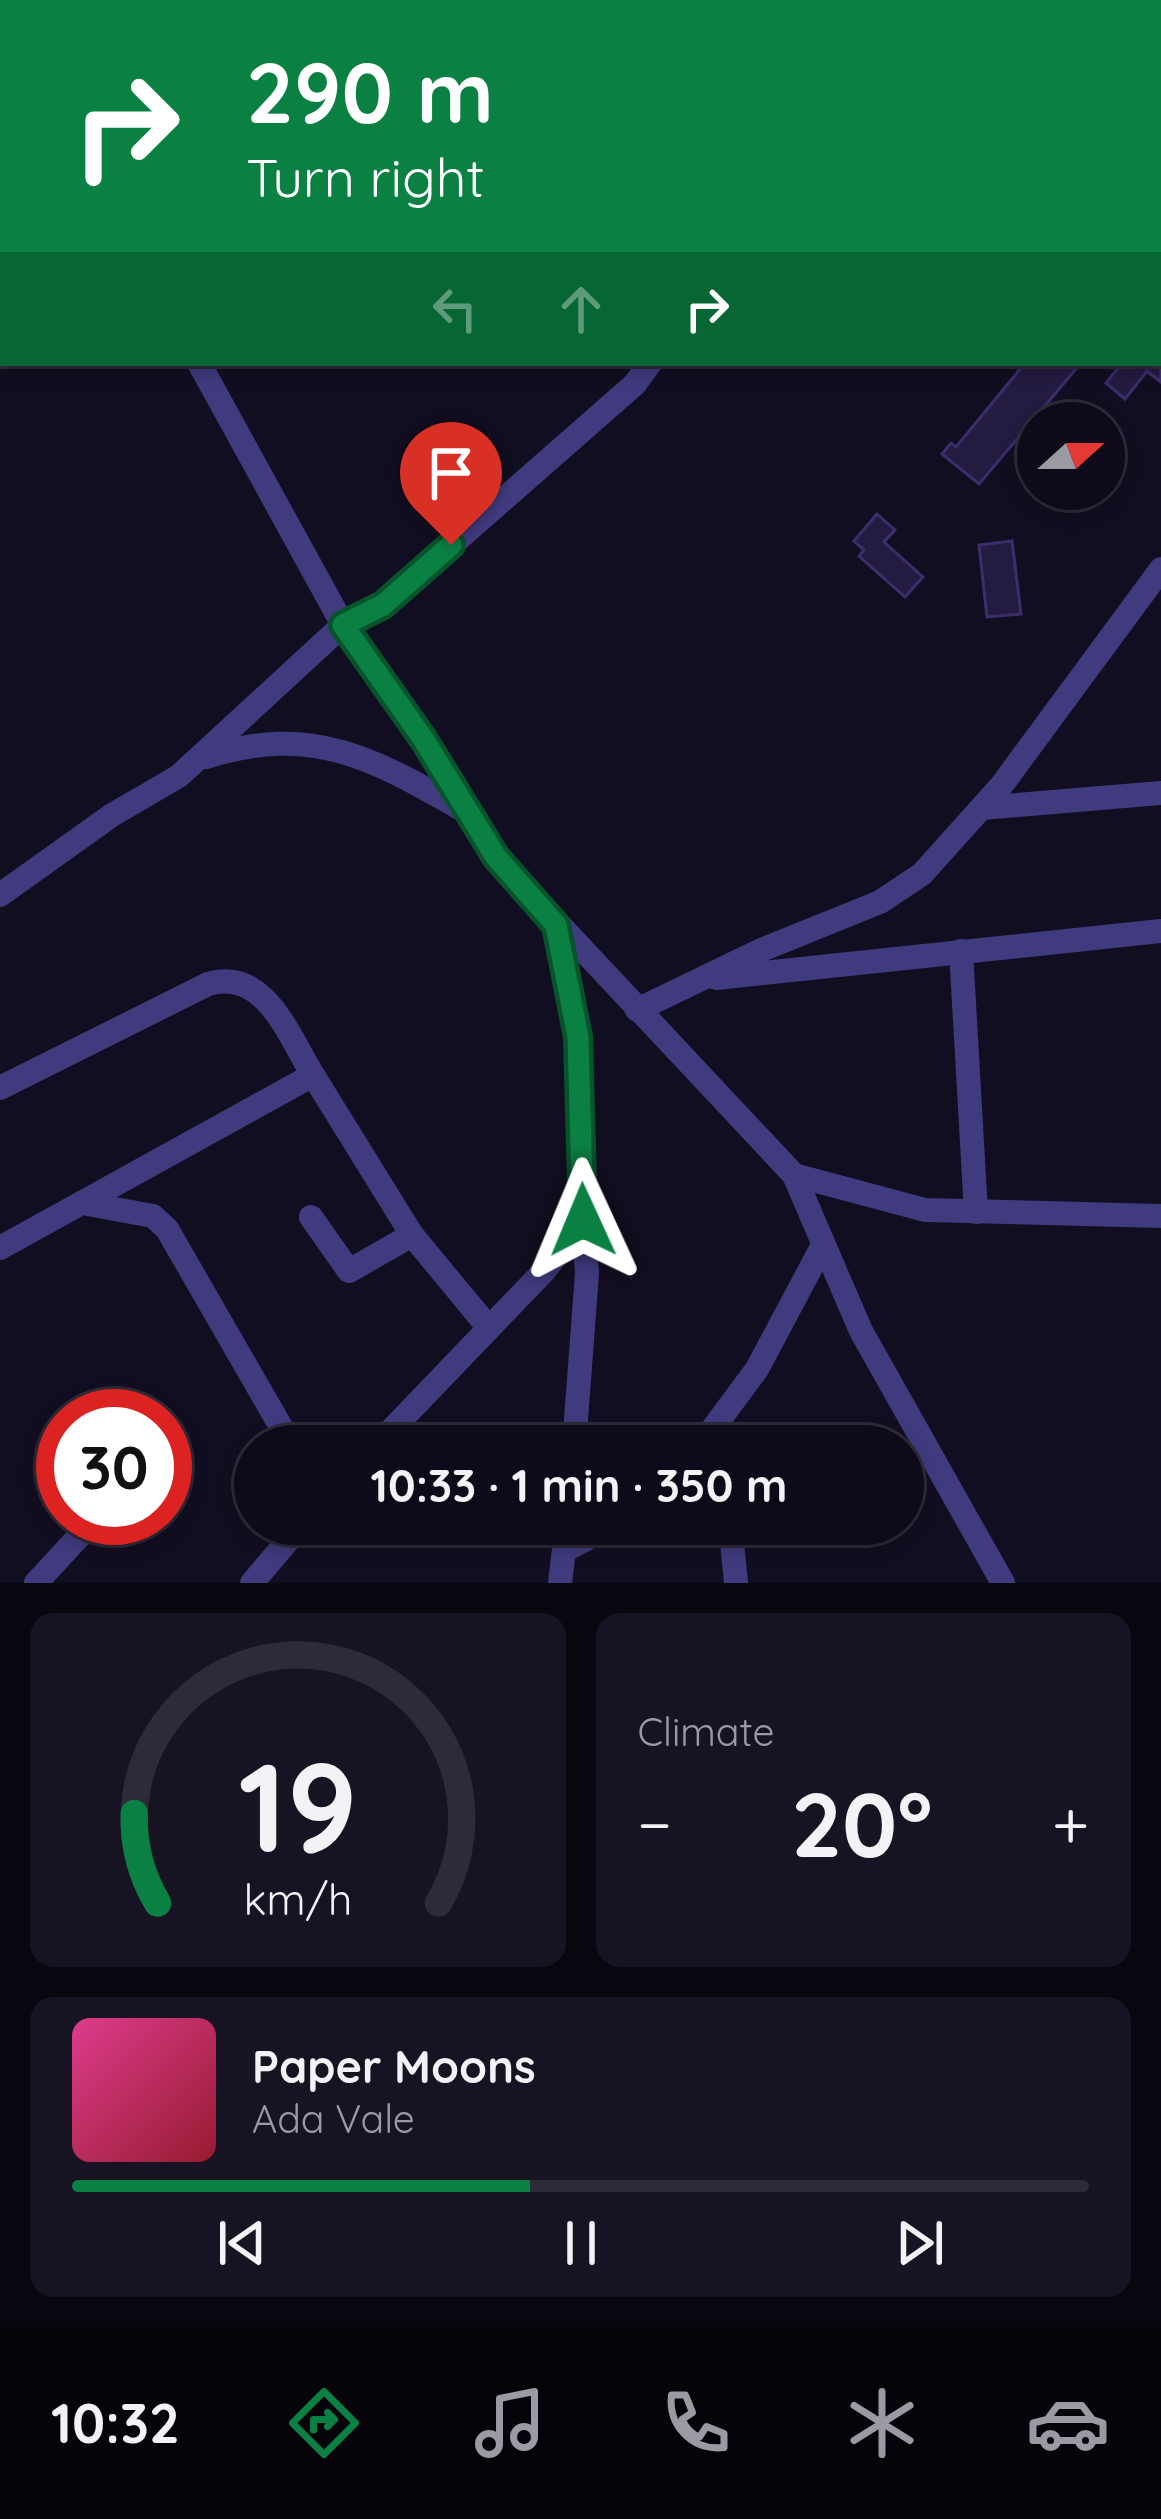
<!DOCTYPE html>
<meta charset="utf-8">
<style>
:root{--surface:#0e0a19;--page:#171322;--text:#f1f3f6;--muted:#9b9aa2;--line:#2e2b38;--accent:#0b8043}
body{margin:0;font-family:Quicksand,sans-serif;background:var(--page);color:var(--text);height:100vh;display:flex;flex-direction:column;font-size:45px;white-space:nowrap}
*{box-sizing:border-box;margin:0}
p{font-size:39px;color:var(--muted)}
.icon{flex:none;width:66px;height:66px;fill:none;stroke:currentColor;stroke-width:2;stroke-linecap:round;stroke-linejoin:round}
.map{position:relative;height:1583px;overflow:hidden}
.drawer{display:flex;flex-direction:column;gap:30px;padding:30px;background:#08060e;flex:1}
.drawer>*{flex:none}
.banner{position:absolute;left:0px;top:0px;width:1161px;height:366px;box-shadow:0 6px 18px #0003,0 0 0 3px var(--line);background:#0b8043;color:#fff;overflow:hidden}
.needle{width:78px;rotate:69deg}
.controls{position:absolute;left:1017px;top:402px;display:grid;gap:24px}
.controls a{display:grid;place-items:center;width:108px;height:108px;border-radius:50%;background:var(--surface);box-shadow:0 6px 18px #0003,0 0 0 3px var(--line);font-size:60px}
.speed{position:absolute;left:36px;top:1389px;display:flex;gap:24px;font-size:60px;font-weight:700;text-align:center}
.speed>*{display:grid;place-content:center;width:156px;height:156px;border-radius:50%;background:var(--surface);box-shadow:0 6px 18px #0003,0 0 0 3px var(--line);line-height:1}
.speed .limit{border:18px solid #d22;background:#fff;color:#111}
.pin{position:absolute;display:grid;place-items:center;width:102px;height:102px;color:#fff;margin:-123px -51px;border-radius:50% 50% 50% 0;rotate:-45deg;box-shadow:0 0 12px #0007}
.pin .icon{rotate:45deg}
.me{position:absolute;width:132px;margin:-66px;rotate:359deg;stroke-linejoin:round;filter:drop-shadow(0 0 9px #0008)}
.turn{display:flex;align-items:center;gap:42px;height:252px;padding:0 48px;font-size:54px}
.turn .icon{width:156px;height:156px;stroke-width:2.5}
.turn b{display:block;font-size:84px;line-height:102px}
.lanes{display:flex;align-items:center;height:114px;padding:0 48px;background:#0003;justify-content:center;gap:60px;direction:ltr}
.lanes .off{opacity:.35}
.big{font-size:90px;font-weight:700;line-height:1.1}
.drawer .card{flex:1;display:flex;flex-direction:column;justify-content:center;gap:18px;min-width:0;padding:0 42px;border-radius:24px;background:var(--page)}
.drawer .dial{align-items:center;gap:0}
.dial svg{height:312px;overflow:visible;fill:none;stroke:var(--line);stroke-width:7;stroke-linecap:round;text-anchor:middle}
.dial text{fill:var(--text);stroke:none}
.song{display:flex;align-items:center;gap:36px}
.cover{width:144px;height:144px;border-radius:18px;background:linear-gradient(135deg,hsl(330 70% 55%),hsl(350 70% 35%))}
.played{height:12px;border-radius:6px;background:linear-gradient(90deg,var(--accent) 45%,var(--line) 45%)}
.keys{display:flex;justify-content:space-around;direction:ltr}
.heat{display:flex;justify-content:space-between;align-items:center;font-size:66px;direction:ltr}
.drawer .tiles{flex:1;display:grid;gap:30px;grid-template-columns:1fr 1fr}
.card:last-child{grid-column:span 2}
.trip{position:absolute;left:234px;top:1425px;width:690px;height:120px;border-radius:60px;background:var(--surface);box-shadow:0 6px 18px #0003,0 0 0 3px var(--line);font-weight:700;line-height:120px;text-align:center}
.dock{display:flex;height:192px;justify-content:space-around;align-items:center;background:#06040a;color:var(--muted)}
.dock .icon{width:84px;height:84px}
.dock .selected{color:var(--accent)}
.dock b{font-size:54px;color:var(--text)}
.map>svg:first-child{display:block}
.building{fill:#241b41;stroke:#3c2e6c;stroke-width:3}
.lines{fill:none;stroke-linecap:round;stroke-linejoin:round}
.minor{stroke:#3f3b7e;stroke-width:24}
.route-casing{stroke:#07532c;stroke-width:30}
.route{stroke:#0b8043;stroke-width:21}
</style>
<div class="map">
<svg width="1161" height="1583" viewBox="0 0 1161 1583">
<rect width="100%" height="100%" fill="#120e21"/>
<g class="building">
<polygon points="1025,363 1081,363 979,484 942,454 951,443 956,447"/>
<polygon points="1122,363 1161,363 1161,382 1147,371 1125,399 1106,383"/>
<polygon points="877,514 895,530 884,542 923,577 905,597 859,556 864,550 854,541"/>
<polygon points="1012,541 1021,614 987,617 979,545"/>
</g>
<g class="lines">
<g class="minor">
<polyline points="53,0 54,3"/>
<polyline points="842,3 844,0"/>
<polyline points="199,363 343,625 425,740 496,857 794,1175 925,1210 1161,1216"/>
<path d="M206 757C312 723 374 759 465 811"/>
<polyline points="982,808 1161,793"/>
<polyline points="0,895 112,815 179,776 343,625 383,605 635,384 650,363"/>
<polyline points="961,951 976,1212"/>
<polyline points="716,978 1161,931"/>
<polyline points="637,1010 759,951 880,902 922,874 1001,786 1161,569"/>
<path d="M0 1088 208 984C265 967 288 1035 313 1075"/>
<polyline points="794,1175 861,1331 1003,1583"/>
<polyline points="88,1204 153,1216 167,1229 292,1446"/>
<polyline points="311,1217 349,1271 412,1235"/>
<polyline points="0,1248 313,1075 412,1235 489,1328"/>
<polyline points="376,1446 545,1270 583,1221 579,1037 556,926"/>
<polyline points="574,1446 587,1273 583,1221"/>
<polyline points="700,1446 757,1369 823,1245"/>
<polyline points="730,1524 736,1582"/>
<polyline points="565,1550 615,1524"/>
<polyline points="36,1583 96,1518"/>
<polyline points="252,1583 302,1524"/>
<polyline points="560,1583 567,1524"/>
</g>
</g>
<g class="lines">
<defs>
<polyline id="route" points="451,545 383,605 343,625 424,740 496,857 556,925 578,1037 583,1220"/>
</defs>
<use href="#route" class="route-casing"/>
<use href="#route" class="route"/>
</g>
</svg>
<div class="controls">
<a><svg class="needle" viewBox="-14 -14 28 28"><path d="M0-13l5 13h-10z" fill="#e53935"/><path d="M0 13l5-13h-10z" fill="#9b9aa2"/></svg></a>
</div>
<div class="speed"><div class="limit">30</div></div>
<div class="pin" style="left:451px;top:545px;background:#d93025"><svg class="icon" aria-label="arrive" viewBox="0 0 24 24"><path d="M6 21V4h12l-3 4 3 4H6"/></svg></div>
<svg class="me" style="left:583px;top:1220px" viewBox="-20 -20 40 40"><path d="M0-17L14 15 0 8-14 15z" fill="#0b8043" stroke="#fff" stroke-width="4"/></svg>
<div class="trip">10:33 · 1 min · 350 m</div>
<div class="banner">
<div class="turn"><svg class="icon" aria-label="right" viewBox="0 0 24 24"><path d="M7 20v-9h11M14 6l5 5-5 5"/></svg><div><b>290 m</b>Turn right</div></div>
<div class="lanes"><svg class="icon off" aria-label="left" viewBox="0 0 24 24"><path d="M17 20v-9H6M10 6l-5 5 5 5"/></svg><svg class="icon off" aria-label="ahead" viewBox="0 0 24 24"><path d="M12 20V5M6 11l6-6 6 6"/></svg><svg class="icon" aria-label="right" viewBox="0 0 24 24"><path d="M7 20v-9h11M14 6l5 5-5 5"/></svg></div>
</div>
</div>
<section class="drawer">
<div class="tiles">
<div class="card dial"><svg viewBox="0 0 100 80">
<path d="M14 69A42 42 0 1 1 86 69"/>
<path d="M14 69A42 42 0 0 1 8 46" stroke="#0b8043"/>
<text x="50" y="56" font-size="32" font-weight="700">19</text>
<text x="50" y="72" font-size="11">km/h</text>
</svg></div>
<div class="card"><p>Climate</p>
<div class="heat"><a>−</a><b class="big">20°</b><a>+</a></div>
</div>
<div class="card">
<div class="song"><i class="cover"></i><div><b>Paper Moons</b><p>Ada Vale</p></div></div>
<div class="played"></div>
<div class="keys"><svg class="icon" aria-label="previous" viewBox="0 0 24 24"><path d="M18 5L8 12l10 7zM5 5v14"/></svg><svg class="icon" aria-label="pause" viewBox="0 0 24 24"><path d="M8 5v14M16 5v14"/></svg><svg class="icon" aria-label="next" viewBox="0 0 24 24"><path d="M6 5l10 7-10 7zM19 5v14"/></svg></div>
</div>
</div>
</section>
<nav class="dock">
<b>10:32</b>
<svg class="icon selected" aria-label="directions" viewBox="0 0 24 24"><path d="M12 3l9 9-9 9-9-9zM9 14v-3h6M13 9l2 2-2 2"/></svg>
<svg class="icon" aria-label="music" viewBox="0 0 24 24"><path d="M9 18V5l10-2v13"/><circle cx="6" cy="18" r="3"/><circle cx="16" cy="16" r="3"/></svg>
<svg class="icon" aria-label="phone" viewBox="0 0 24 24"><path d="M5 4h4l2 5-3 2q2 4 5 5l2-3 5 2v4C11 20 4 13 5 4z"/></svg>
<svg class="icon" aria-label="climate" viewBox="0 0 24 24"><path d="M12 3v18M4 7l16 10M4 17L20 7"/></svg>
<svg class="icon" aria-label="car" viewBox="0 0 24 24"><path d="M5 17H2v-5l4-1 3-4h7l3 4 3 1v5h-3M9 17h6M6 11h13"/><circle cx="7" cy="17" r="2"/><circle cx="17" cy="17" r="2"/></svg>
</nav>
